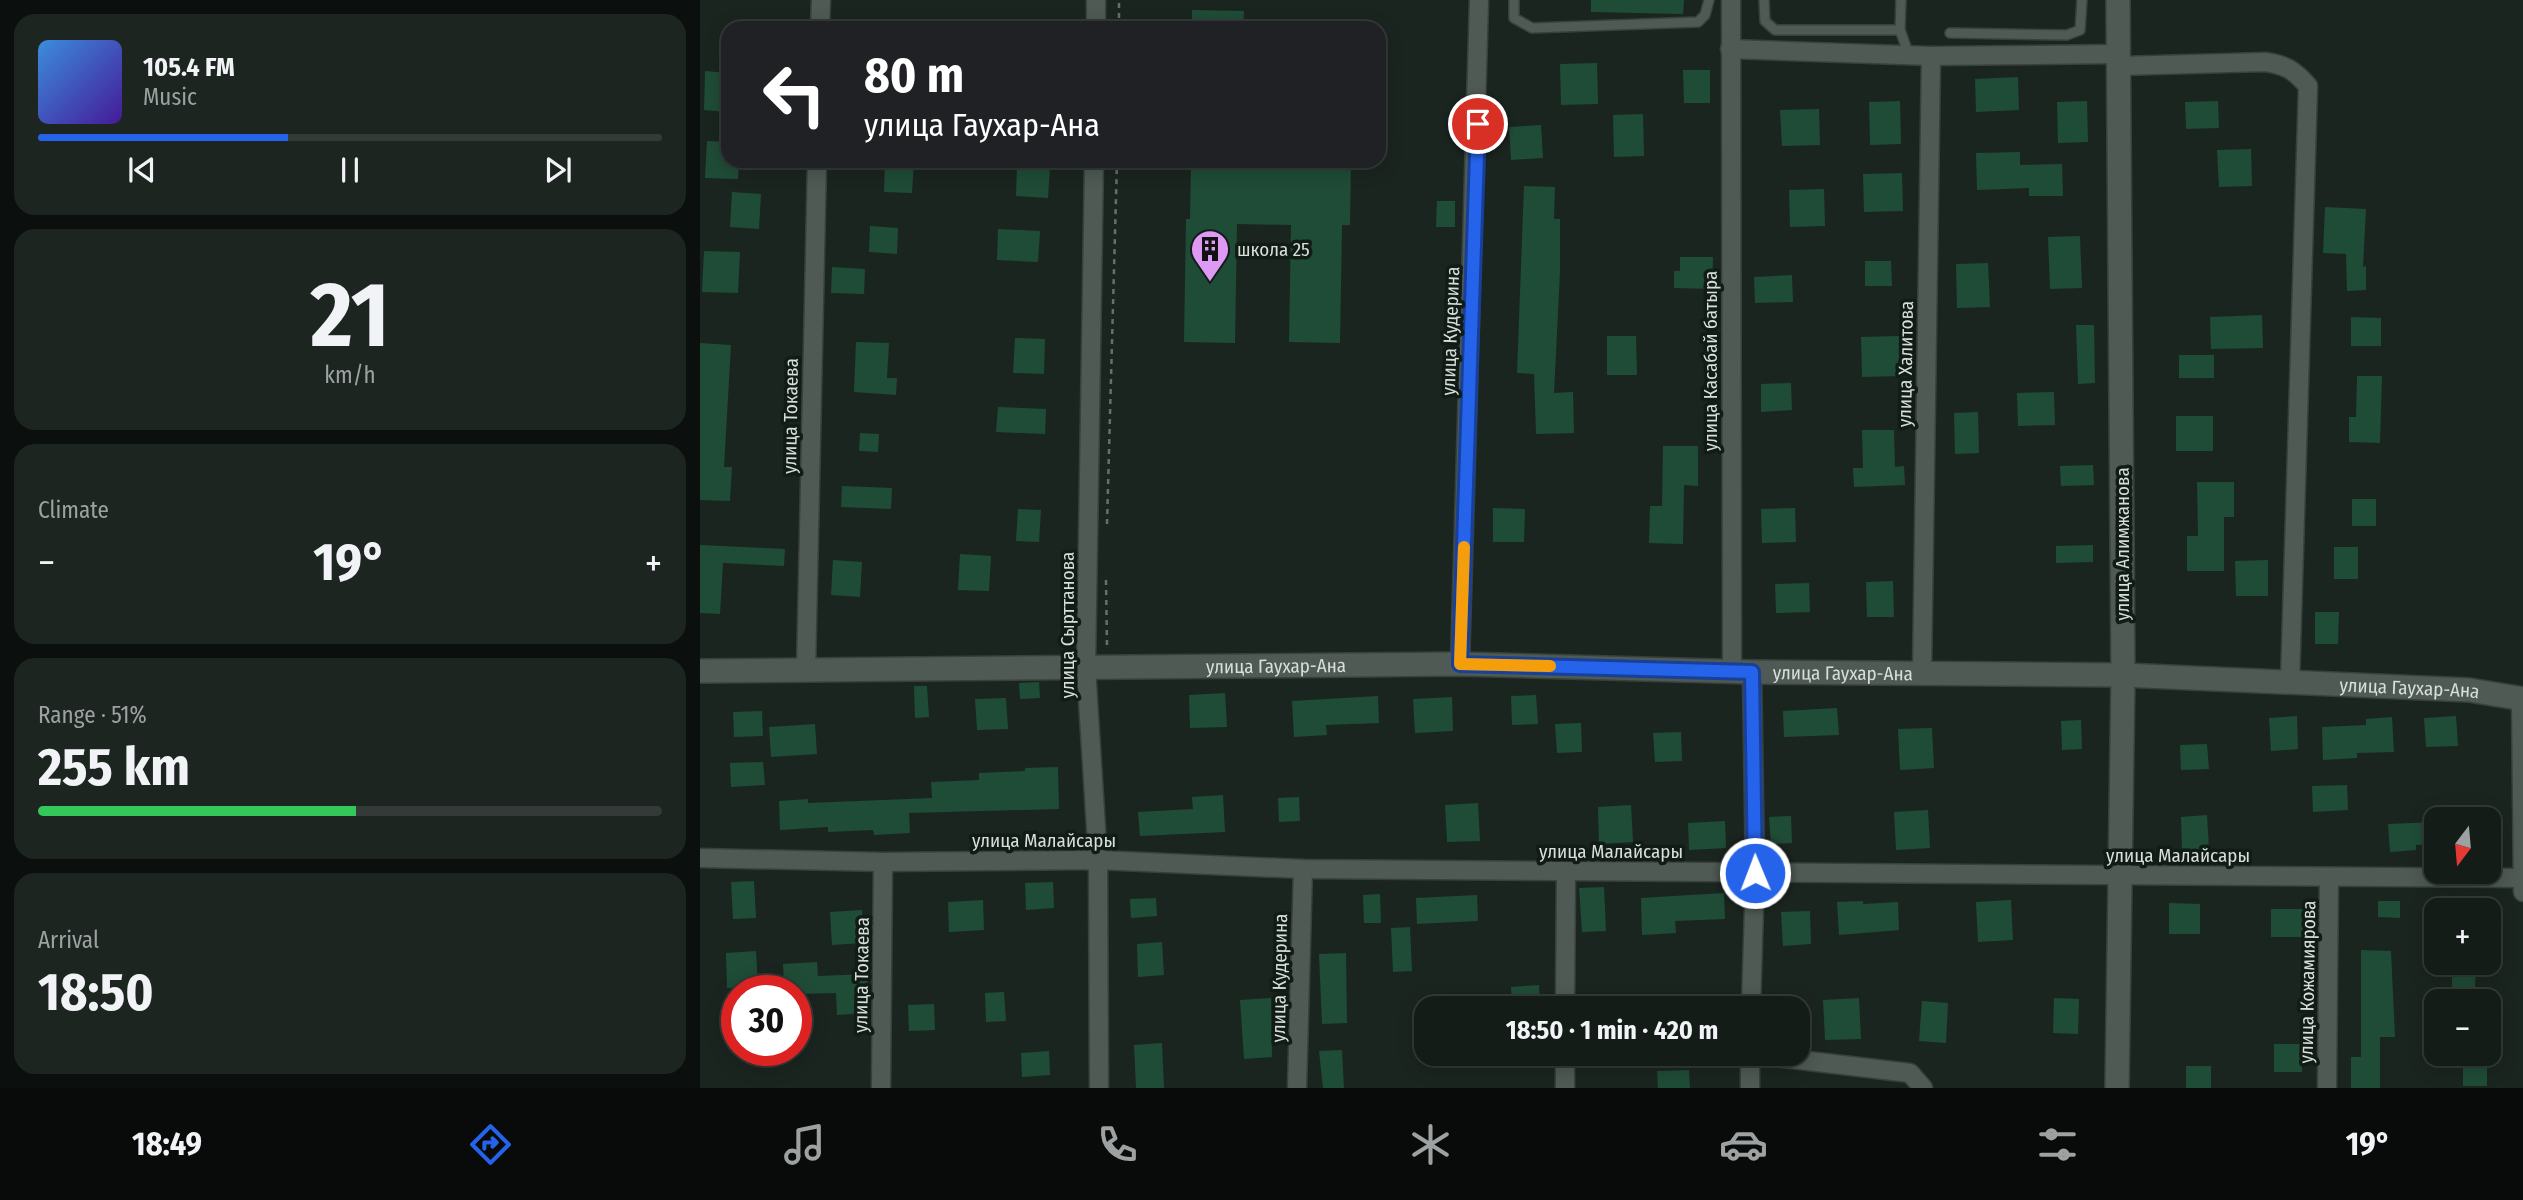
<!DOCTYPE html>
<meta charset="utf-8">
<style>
:root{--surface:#141c18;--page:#1d2521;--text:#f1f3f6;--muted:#9da1a2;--line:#333a37;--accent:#2563eb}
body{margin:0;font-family:"Fira Sans Condensed",sans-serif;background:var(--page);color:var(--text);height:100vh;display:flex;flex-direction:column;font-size:26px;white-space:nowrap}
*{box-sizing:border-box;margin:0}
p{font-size:23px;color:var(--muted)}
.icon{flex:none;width:38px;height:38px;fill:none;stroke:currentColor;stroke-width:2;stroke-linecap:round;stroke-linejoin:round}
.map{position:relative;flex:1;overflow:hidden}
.side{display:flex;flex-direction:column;gap:14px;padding:14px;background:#0b0f0d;width:700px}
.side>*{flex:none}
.guide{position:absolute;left:21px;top:21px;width:665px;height:147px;border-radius:21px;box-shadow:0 4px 18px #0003,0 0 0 2px var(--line);background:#202124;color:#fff;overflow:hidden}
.needle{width:46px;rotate:196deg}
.fabs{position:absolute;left:1724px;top:807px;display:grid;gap:14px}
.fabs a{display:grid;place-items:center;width:77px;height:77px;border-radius:14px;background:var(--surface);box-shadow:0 4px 18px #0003,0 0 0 2px var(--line);font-size:35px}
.speed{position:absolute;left:21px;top:975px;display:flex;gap:14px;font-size:35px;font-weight:700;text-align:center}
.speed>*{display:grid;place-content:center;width:91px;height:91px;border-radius:50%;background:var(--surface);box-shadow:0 4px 18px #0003,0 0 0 2px var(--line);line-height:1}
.speed .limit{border:10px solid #d22;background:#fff;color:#111}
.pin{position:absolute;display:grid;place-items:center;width:60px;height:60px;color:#fff;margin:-30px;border:4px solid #fff;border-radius:50%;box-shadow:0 2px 7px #0007}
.me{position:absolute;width:77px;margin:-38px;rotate:359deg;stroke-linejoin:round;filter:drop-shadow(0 0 5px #0008)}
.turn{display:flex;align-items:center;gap:24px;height:147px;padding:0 28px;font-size:32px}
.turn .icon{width:91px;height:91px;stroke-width:2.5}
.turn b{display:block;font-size:49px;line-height:60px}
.big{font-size:52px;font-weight:700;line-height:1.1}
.side .tile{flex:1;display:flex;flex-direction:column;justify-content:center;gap:10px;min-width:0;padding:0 24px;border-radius:21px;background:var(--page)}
.side .dial{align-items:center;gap:0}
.dial b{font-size:91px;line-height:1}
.song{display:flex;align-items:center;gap:21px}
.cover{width:84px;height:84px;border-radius:10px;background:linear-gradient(135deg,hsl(210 70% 55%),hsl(260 70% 35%))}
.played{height:7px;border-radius:4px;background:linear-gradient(90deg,var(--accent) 40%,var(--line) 40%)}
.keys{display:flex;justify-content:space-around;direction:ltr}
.heat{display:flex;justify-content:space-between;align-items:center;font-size:38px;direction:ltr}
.charge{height:10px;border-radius:5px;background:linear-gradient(90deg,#34c759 51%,var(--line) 0)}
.trip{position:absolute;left:714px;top:996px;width:396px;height:70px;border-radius:21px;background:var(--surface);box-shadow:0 4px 18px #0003,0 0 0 2px var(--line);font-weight:700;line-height:70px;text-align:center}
.dock{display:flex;height:112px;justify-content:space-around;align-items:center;background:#080b0a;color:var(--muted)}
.dock .icon{width:49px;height:49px}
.dock .selected{color:var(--accent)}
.dock b{font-size:32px;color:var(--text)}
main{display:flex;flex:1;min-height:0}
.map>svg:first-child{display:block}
.building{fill:#1f4c37}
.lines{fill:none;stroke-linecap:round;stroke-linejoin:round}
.service-casing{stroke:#38403b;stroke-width:12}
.minor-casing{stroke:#38403b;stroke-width:21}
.tertiary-casing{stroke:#38403b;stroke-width:26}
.path{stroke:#676f6a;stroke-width:2.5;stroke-dasharray:5 5;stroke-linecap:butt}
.service{stroke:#4f5a54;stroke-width:9}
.minor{stroke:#4f5a54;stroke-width:18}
.tertiary{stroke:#4f5a54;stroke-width:23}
.route-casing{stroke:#184099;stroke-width:18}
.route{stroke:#2563eb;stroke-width:12}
.slow{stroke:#f59e0b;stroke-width:12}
.labels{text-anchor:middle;stroke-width:7;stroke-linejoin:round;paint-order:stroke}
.poi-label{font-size:19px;fill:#d8deda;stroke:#121c16;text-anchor:start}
.street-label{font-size:19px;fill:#d8deda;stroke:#121c16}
</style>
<main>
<section class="side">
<div class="tile">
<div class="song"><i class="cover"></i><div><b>105.4 FM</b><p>Music</p></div></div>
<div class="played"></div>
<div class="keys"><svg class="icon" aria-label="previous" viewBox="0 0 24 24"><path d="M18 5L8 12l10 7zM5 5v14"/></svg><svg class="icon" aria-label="pause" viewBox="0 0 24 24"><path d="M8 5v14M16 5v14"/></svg><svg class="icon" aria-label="next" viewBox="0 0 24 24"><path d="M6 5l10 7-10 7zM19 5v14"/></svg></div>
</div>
<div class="tile dial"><b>21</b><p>km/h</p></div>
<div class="tile"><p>Climate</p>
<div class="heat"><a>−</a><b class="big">19°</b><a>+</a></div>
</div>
<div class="tile"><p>Range · 51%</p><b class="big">255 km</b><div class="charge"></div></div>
<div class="tile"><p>Arrival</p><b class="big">18:50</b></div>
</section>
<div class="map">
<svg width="1823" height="1088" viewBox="0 0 1823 1088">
<rect width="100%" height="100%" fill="#1b2520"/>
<g class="building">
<polygon points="891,0 984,0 983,14 891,12"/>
<polygon points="492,10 544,11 543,28 492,28"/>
<polygon points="897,63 898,104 861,105 860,64"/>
<polygon points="983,70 1010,70 1010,103 984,103"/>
<polygon points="5,71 28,73 28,112 4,110"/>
<polygon points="1318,77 1319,110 1276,112 1275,79"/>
<polygon points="1200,101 1201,144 1170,145 1169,102"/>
<polygon points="1387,101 1388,142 1358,143 1357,102"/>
<polygon points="1518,101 1519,128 1486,129 1485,102"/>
<polygon points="1119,109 1120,145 1082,146 1080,110"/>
<polygon points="943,114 944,156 914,157 913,115"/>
<polygon points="841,125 843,158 811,160 809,127"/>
<polygon points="7,141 28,142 28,161 39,161 38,179 5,178"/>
<polygon points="1551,149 1552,186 1519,187 1517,150"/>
<polygon points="1320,152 1320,165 1362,164 1363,196 1329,196 1329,188 1277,190 1276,153"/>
<polygon points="185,161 214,161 212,193 184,192"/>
<polygon points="491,161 651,161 650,225 642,225 640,343 589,342 591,225 537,224 535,343 484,342 486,219 490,219"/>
<polygon points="317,166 350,167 348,198 316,196"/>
<polygon points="1202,173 1203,211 1164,212 1163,174"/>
<polygon points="824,186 855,187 854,219 860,219 860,272 854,393 873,392 874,433 836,434 834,374 817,373"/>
<polygon points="1124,189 1125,226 1090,227 1089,190"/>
<polygon points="32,192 61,194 59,229 30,227"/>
<polygon points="737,201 755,201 755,227 736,227"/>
<polygon points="1625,207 1666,209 1663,267 1666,266 1666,290 1647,291 1646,254 1623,253"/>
<polygon points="170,226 198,228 197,254 169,252"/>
<polygon points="298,229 340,231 338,262 297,260"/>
<polygon points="1380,236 1382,288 1350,289 1348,237"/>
<polygon points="4,251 40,252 38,293 2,292"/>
<polygon points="980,257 1013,257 1012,289 974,288 974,271 980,271"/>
<polygon points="1165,261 1191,261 1192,286 1165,286"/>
<polygon points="1288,263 1290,307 1257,308 1256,264"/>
<polygon points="132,267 165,269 164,294 131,293"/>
<polygon points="1092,275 1093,302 1055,303 1054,277"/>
<polygon points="1562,315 1563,348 1511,349 1510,317"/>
<polygon points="1651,317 1681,318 1681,346 1651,346"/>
<polygon points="1376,325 1394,325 1395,383 1378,384"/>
<polygon points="907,336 936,336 937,375 907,375"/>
<polygon points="1199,336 1200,376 1162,377 1161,337"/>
<polygon points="315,338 345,339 344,374 313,373"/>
<polygon points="156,342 189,343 187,378 197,378 196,395 154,392"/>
<polygon points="0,343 31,345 24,467 32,467 30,501 0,500"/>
<rect x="1479" y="355" width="35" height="23"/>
<polygon points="1657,376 1682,376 1680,443 1649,442 1649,417 1656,417"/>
<polygon points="1091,383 1092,410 1061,412 1061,384"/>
<polygon points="1354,392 1355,425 1318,426 1317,393"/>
<polygon points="298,407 346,409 345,434 296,432"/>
<polygon points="1278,412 1279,453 1255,454 1254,413"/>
<rect x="1476" y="416" width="37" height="35"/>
<polygon points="1162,430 1194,430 1195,467 1204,466 1205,485 1154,487 1153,468 1163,468"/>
<polygon points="160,433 179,434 178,452 159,451"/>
<polygon points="963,446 998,446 998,486 984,485 983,544 949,543 950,506 962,506"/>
<polygon points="1393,465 1394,485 1361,486 1360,466"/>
<polygon points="1497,482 1534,482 1534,517 1524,517 1524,571 1487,571 1487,536 1498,536"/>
<polygon points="142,486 192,488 191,509 141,507"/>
<rect x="1652" y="499" width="24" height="27"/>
<polygon points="793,508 825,509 824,542 793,542"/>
<polygon points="1095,508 1096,542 1062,543 1061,509"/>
<polygon points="318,509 341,510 339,542 316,541"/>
<polygon points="0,545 85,549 84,566 23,563 20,614 0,613"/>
<polygon points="1393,545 1393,562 1356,563 1356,546"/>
<rect x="1634" y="547" width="24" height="32"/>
<polygon points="260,554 291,556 289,591 258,590"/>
<polygon points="133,560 162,562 160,597 131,595"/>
<polygon points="1568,560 1568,596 1536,596 1535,561"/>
<polygon points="1193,581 1194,617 1167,617 1166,582"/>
<polygon points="1109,583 1110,612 1076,613 1075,584"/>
<polygon points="1615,612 1639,612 1638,644 1615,644"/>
<polygon points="339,682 340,698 320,699 319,683"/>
<polygon points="214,686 227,686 229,717 215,718"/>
<polygon points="525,693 527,727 490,728 489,695"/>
<polygon points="836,695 838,724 812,725 811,696"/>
<polygon points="678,696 679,723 626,725 627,735 594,737 592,701"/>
<polygon points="752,697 753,731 715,733 713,699"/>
<polygon points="306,698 308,729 277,730 275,699"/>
<polygon points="1137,708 1139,735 1084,737 1083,711"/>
<polygon points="62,711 63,736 34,737 33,712"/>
<polygon points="1597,716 1598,749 1571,751 1569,718"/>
<polygon points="1756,716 1758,746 1726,747 1724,718"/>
<polygon points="1692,717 1694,752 1657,753 1657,758 1623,760 1622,727 1666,725 1666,719"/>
<polygon points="1381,720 1382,749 1362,750 1361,721"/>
<polygon points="881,723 882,752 857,753 855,724"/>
<polygon points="115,724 117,754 71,757 69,727"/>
<polygon points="1232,728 1234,768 1200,770 1198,729"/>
<polygon points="981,732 982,761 955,762 953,733"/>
<polygon points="1507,744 1509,769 1481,770 1480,745"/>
<polygon points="63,762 65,785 31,787 30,763"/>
<polygon points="358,767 359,809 209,813 210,833 174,835 173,830 128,832 128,827 80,830 79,801 108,799 108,803 232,798 231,782 279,780 279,773 325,771 325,768"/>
<polygon points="1647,785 1648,810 1613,812 1612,786"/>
<polygon points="523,795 525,832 440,836 438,812 493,809 492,797"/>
<polygon points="599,797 600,821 579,822 578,798"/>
<polygon points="778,803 780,841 747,842 745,805"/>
<polygon points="931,805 933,842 899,844 898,807"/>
<polygon points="1228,810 1230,848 1196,850 1194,812"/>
<polygon points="1507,815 1509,849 1482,850 1481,817"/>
<polygon points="1091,816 1092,843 1071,844 1069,817"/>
<polygon points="1025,821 1026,848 989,850 988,823"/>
<polygon points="1736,822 1736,844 1716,845 1716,850 1690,852 1688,824"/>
<polygon points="54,881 56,918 33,919 31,882"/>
<polygon points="353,882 354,908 326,910 325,883"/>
<polygon points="904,887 906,931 882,932 879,888"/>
<polygon points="1024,893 1025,919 975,921 976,933 942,935 941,898"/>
<polygon points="680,894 681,923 664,923 663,895"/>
<polygon points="777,895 778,921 717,924 716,898"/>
<polygon points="456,898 457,916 431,918 430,899"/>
<polygon points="283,900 284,930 249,932 248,902"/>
<polygon points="1311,900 1313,940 1278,942 1276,902"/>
<polygon points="1163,901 1163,904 1198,902 1199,930 1139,935 1137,902"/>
<polygon points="1678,901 1700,901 1700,918 1678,917"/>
<polygon points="1469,903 1500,904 1500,934 1469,934"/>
<rect x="1571" y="909" width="32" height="28"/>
<polygon points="162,910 163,943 132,945 130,912"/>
<polygon points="1110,911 1111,944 1083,946 1081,912"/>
<polygon points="710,927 712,971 693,972 691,928"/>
<polygon points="462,942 464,975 438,977 437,944"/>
<polygon points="1661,950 1691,951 1695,1037 1680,1037 1680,1088 1651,1088 1651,1057 1661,1057"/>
<polygon points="56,951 58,986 27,988 26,953"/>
<polygon points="646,953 647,1023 622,1024 619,954"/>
<polygon points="117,962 118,976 167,974 169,1013 137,1015 136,993 96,994 96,990 84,990 83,964"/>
<polygon points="1752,962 1776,962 1775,988 1752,988"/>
<polygon points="839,985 840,1008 812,1008 811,987"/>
<polygon points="304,992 306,1021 286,1022 285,993"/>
<polygon points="571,998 572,1057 544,1059 540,1000"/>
<polygon points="1159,998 1161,1039 1125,1040 1123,1000"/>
<polygon points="1354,998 1379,999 1378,1034 1353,1033"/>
<polygon points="1222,1001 1248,1003 1246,1043 1219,1041"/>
<polygon points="234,1004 235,1030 209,1031 208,1005"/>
<polygon points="462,1043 464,1088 436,1088 434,1045"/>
<rect x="1574" y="1044" width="28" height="28"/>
<polygon points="642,1050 644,1088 623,1088 619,1051"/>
<polygon points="349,1051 350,1075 322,1077 321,1053"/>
<polygon points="1763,1059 1787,1060 1787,1086 1763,1086"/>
<rect x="1486" y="1066" width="25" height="22"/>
<polygon points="989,1070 990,1088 958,1088 957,1071"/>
</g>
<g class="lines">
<defs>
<g id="service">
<polyline points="814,0 814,18 832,28 998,22 1005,15 1009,0"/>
<polyline points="1064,0 1065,21 1075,30 1200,30"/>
<polyline points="1201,0 1200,30 1209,55"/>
<polyline points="1250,33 1367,35 1380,30 1382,0"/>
</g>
<g id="minor">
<polyline points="1031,0 1032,672"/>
<polyline points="120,28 121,0"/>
<polyline points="396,28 396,0"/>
<polyline points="1030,49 1231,56 1419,54"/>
<path d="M1419 66 1565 62C1586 65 1594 70 1608 86L1590 682"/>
<polyline points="394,161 386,668 398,860 399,1088"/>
<polyline points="760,664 779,0"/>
<polyline points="106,671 117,161"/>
<polyline points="1222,673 1231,56"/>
<polyline points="1821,699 1823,892"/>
<polyline points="0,858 183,862 398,860 603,869 1823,878"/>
<polyline points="865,1008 866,871"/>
<polyline points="1051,1008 1055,873 1052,672"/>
<polyline points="1050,1054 1210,1073 1223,1088"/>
<polyline points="181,1088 183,862"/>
<polyline points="597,1088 603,869"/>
<polyline points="865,1088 865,1054"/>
<polyline points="1050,1088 1050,1054"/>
<polyline points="1627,1088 1629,877"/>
</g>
<g id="tertiary">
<path id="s1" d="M0 671 760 664 1052 672 1423 675 1769 690 1823 699"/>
<polyline points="1417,1088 1423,675 1418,0"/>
</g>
</defs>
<use href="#service" class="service-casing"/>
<use href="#minor" class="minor-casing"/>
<use href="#tertiary" class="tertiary-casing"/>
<g class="path">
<polyline points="419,28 419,0"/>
<polyline points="407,524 417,161"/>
<polyline points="406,580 407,647"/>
</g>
<use href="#service" class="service"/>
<use href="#minor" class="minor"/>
<use href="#tertiary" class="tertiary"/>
</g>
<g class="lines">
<defs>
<polyline id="route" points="778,124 760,664 1052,672 1055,873"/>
</defs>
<use href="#route" class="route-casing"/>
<use href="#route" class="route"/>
<polyline class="slow" points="764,547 760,664 850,666"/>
</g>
<defs>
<symbol id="building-pin" viewBox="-11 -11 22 30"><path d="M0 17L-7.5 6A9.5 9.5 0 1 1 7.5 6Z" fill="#dd99f4" stroke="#121c16"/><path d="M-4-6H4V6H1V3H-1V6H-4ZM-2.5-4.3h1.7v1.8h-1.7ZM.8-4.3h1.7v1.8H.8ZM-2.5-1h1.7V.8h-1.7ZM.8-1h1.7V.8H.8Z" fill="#111"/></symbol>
</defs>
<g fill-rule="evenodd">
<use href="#building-pin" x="488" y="227" width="44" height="60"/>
</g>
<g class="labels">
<g class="poi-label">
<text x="537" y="256">школа 25</text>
</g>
<g class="street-label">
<text transform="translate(750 331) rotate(-88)" y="7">улица Кудерина</text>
<text transform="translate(1010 361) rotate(-90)" y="7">улица Касабай батыра</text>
<text transform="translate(1205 364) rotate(-89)" y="7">улица Халитова</text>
<text transform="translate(90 416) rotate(-89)" y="7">улица Токаева</text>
<text transform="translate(1422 544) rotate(-90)" y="7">улица Алимжанова</text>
<text transform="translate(367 625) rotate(-90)" y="7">улица Сырттанова</text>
<text dy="7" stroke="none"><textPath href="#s1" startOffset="576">улица Гаухар-Ана</textPath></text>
<text dy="7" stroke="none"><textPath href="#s1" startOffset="1143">улица Гаухар-Ана</textPath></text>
<text dy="7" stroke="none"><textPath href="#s1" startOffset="1710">улица Гаухар-Ана</textPath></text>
<text x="344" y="847">улица Малайсары</text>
<text x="911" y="858">улица Малайсары</text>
<text x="1478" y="862">улица Малайсары</text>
<text transform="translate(161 975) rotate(-89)" y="7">улица Токаева</text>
<text transform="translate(579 978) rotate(-89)" y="7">улица Кудерина</text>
<text transform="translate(1607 982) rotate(-89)" y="7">улица Кожамиярова</text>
</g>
</g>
</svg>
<div class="fabs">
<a><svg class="needle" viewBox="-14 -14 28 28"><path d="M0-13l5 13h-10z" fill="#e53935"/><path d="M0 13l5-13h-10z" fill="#9da1a2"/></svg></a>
<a>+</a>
<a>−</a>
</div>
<div class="speed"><div class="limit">30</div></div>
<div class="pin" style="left:778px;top:124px;background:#d93025"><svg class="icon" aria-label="arrive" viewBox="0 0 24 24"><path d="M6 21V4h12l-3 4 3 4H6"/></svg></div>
<svg class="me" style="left:1055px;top:873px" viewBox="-20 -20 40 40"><circle r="17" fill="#2563eb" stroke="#fff" stroke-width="3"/><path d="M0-11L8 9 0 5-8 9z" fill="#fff"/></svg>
<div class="trip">18:50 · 1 min · 420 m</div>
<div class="guide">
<div class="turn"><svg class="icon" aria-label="left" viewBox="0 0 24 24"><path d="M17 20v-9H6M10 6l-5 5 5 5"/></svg><div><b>80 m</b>улица Гаухар-Ана</div></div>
</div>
</div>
</main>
<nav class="dock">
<b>18:49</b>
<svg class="icon selected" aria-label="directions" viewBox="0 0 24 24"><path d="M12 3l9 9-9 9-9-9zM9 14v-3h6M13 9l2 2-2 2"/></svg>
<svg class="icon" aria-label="music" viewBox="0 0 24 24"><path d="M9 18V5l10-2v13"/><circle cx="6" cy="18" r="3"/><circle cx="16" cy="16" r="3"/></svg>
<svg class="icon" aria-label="phone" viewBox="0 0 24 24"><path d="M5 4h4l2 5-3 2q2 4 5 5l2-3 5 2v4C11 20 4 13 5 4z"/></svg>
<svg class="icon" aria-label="climate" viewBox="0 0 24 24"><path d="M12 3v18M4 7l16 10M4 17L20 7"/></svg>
<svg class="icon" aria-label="car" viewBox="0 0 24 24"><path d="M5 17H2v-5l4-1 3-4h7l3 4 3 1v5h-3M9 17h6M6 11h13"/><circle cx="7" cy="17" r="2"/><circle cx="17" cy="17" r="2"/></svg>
<svg class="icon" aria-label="filters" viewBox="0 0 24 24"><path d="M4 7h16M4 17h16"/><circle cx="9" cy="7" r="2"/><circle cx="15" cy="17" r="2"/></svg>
<b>19°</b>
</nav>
